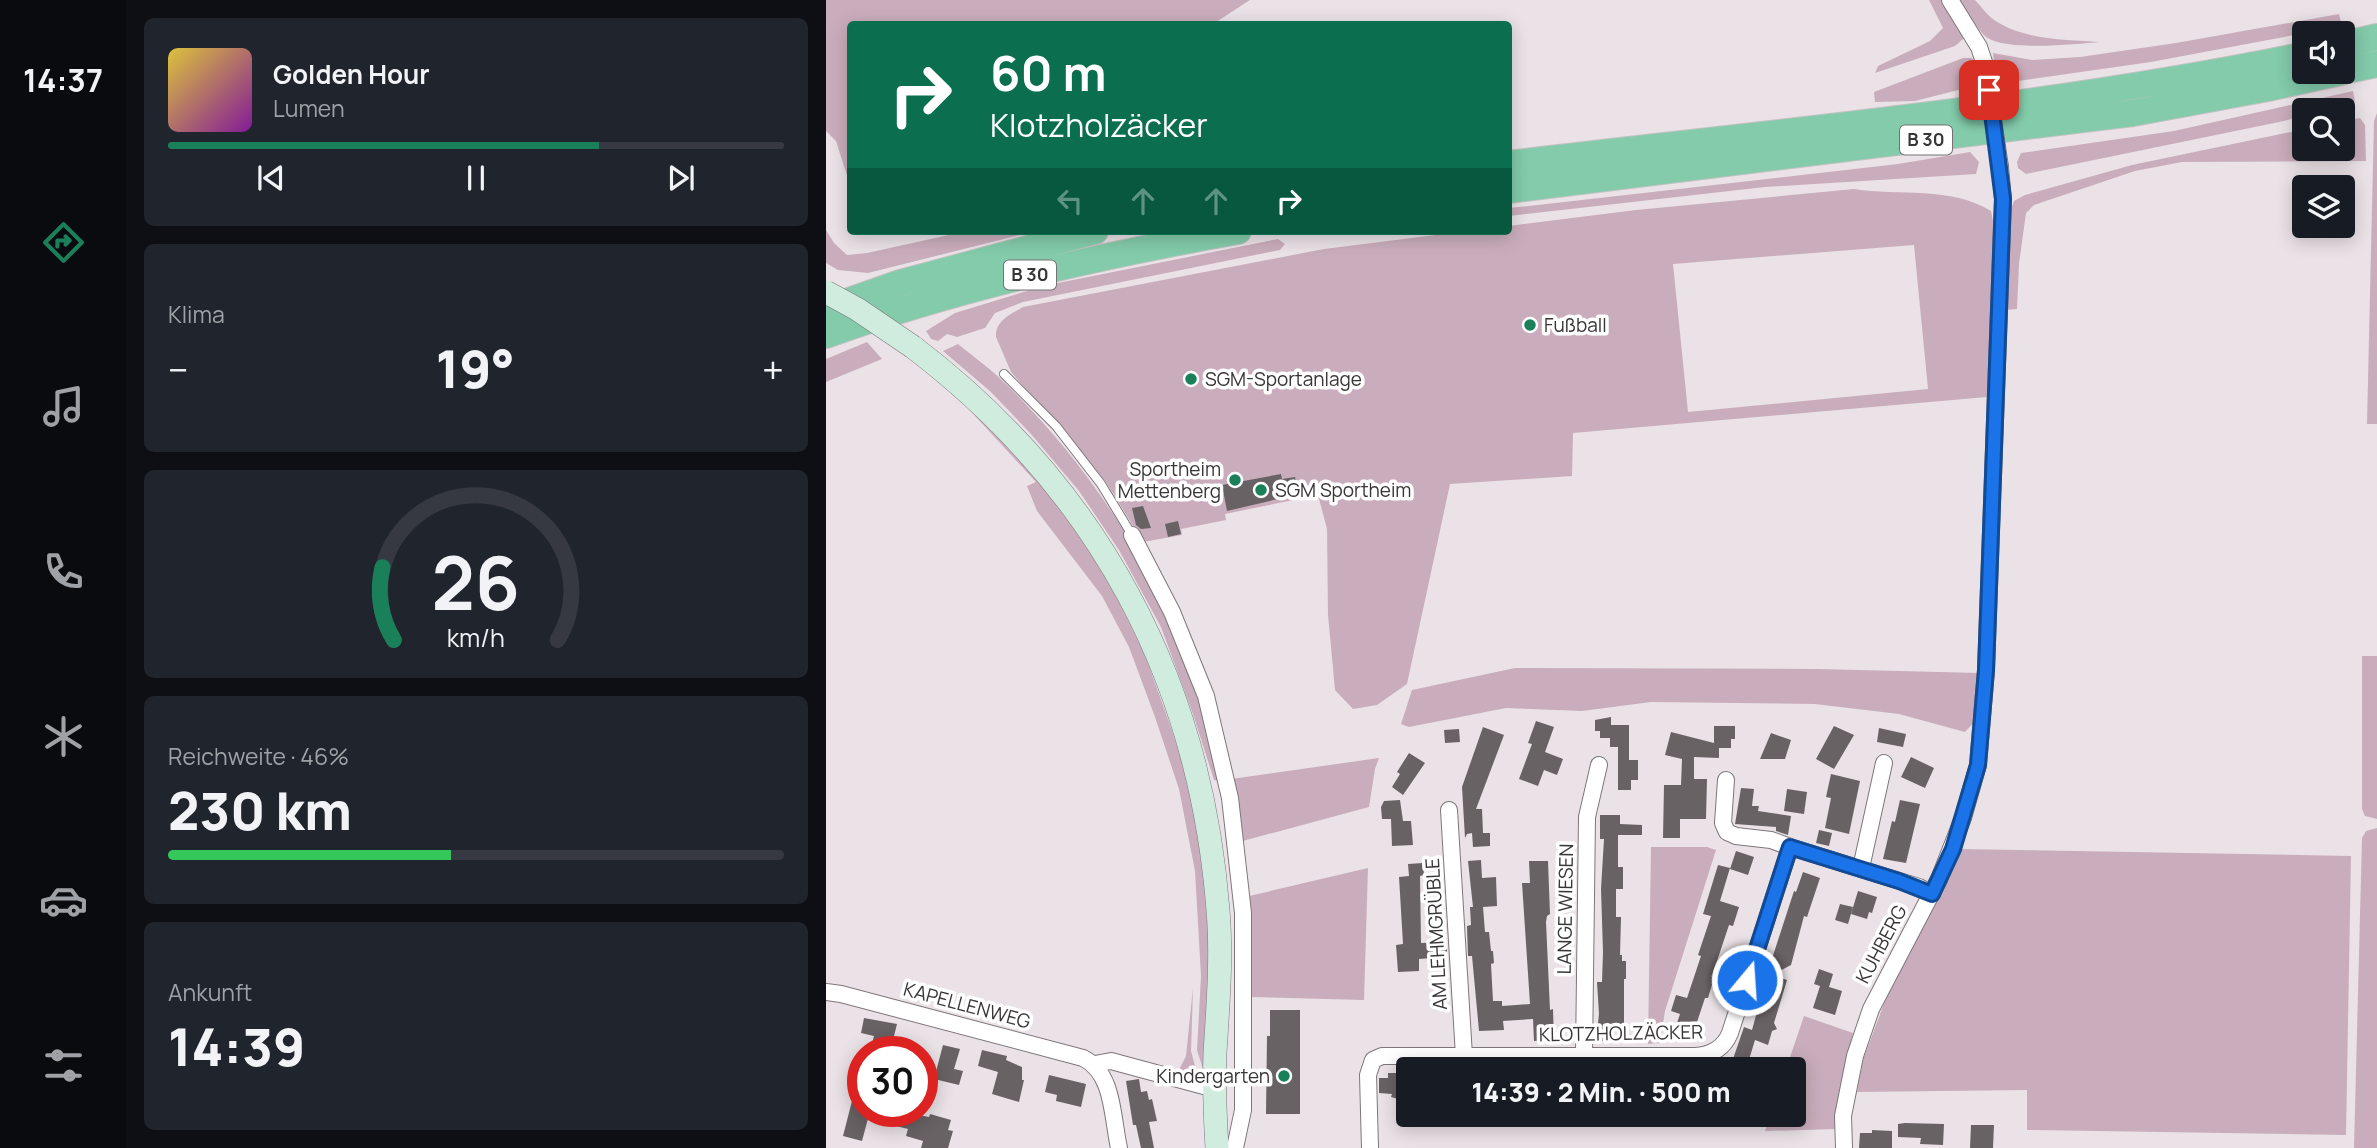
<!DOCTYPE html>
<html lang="de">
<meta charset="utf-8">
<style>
:root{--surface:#171b24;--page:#20242c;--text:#f1f3f6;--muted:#9ea1a6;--line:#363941;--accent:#1a805a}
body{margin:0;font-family:Manrope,sans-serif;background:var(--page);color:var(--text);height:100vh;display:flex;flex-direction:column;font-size:26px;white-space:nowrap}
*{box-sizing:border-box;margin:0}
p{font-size:23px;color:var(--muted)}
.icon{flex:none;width:38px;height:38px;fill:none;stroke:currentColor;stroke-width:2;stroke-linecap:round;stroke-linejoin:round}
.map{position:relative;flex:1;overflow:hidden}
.side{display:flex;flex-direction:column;gap:18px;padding:18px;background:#0d0f14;width:700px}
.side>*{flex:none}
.hud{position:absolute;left:21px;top:21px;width:665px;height:214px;border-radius:7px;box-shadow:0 4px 18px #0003;background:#0b6e4f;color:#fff;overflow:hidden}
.buttons{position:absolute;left:1466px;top:21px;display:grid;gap:14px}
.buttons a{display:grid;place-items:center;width:63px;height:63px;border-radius:7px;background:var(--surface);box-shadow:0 4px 18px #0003;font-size:35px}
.speed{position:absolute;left:21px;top:1036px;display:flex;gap:14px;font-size:35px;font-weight:700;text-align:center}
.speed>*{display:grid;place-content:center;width:91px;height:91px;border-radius:50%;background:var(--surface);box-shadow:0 4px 18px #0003;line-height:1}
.speed .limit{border:10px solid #d22;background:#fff;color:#111}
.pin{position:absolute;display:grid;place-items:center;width:60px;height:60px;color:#fff;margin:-30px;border-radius:14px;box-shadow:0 4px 10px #0006}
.me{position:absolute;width:77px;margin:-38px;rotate:18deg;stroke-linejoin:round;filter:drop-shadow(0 0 5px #0008)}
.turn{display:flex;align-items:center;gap:24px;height:147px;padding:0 28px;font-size:32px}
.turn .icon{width:91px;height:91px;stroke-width:2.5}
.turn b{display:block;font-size:49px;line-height:60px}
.lanes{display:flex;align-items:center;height:66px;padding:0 28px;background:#0003;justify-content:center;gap:35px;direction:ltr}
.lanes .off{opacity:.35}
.big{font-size:52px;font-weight:800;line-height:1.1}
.side .widget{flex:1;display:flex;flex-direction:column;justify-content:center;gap:10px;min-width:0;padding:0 24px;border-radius:10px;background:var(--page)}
.side .dial{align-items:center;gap:0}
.dial svg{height:182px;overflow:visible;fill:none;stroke:var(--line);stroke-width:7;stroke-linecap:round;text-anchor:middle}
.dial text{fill:var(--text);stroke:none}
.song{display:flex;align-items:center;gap:21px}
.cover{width:84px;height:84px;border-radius:10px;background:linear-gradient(135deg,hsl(50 70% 55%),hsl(290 70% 35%))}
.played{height:7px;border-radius:4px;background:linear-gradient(90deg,var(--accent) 70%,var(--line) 70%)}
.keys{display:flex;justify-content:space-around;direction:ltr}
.heat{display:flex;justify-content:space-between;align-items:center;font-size:38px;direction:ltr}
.charge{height:10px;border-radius:5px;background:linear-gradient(90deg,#34c759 46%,var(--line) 0)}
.trip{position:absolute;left:570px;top:1057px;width:410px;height:70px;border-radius:7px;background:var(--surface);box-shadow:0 4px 18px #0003;font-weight:800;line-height:70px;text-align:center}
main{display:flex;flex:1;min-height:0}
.tab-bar{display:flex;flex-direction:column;width:126px;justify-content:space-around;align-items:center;background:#090b0e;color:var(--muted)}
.tab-bar .icon{width:49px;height:49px}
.tab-bar .selected{color:var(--accent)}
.tab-bar b{font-size:32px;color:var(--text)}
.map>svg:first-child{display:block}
.green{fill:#caadbc;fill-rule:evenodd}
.building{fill:#696265}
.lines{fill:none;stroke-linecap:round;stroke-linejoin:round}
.service-casing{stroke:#7e777a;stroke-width:10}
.minor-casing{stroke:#7e777a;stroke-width:18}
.secondary-casing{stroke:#7e777a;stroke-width:24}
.trunk-casing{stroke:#c3c2c3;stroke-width:28}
.service{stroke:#fff;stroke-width:8}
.minor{stroke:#fff;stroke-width:16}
.secondary{stroke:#d0ecdf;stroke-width:23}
.trunk{stroke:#83cbaa;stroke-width:26}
.minor-bridge-casing{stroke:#7e777a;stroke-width:18;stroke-linecap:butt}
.secondary-bridge-casing{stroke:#7e777a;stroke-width:24;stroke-linecap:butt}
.minor-bridge{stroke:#fff;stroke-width:16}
.secondary-bridge{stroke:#d0ecdf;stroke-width:23}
.route-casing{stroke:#114b97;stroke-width:18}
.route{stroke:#1a73e8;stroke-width:12}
.poi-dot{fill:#1a805a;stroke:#fff;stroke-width:2.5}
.labels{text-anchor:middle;stroke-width:7;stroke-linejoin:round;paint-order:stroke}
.shield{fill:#fff;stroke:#747273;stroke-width:2}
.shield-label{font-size:18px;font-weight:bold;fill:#383537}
.poi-label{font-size:19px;fill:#383537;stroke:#fff;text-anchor:start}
.street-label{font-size:19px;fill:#383537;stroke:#fff}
</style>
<main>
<nav class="tab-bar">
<b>14:37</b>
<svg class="icon selected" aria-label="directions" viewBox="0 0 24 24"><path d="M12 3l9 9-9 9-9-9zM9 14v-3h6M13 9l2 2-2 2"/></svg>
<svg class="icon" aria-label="music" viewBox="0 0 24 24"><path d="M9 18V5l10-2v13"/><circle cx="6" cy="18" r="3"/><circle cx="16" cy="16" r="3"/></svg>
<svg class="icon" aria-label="phone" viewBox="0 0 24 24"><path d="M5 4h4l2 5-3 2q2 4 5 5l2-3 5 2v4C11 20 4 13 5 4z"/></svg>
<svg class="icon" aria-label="climate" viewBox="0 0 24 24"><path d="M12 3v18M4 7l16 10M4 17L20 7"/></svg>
<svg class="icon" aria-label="car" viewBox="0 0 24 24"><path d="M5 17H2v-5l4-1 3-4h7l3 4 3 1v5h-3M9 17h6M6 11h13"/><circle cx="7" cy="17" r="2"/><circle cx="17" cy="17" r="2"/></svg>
<svg class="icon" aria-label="filters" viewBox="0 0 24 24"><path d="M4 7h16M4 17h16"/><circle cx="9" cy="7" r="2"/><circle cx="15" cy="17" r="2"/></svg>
</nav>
<section class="side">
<div class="widget">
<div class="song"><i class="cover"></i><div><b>Golden Hour</b><p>Lumen</p></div></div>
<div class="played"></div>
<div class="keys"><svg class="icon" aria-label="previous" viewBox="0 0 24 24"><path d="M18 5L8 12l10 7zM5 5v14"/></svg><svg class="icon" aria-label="pause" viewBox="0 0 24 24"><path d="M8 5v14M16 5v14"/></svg><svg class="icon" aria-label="next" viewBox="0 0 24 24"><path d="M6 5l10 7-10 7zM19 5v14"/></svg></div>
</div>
<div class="widget"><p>Klima</p>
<div class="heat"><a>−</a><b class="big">19°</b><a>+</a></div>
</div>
<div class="widget dial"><svg viewBox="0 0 100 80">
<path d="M14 69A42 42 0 1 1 86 69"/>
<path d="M14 69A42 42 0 0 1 9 37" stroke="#1a805a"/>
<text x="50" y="56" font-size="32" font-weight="700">26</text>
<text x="50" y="72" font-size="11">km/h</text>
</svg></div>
<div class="widget"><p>Reichweite · 46%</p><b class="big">230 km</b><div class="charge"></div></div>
<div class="widget"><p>Ankunft</p><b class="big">14:39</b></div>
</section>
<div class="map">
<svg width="1551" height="1148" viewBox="0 0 1551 1148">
<rect width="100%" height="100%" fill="#eae2e6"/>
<g class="green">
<polygon points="0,0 424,0 387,24 24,24 24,185 10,141 0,131"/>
<polygon points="1103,0 1120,0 1138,27 1137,39 1129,46 1049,73 1052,66 1104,41 1117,28"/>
<path d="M1133 0H1149C1155 6 1161 15 1168 20 1198 40 1240 40 1274 42 1250 44 1177 52 1159 36 1149 26 1141 11 1133 0Z"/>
<polygon points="1513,14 1516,26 1325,62 1171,84 1167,53 1206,60 1254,57 1350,43"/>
<polygon points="1137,58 1146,58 1149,64 1152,85 1089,101 1049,102 1048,92"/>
<polygon points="1527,91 1529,101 1497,110 1479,110 1479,115 1458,121 1200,174 1192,168 1191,162 1195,153 1348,131"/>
<polygon points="1551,113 1551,424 1541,424 1548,121"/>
<polygon points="1534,118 1539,125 1540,161 1356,162 1309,171 1208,205 1200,213 1193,264 1191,309 1180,310 1183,215 1188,201 1199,195 1306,165 1479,129 1479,149 1517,149 1517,121"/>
<polygon points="1144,152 1153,162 1150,174 939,187 683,216 683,208 703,206 1072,164"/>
<path d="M1028 189C1073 196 1125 186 1165 211 1177 262 1165 343 1161 397L747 433 746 476 624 484 581 684 551 705 527 709 509 690 502 615 501 529 492 495 399 514 400 520 355 529 356 535 317 542 280 482 185 372 170 337C169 321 185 314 197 307L498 249 641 231H682L683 226 810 210ZM1088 245 1102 389 862 412 847 264Z"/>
<polygon points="0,230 8,243 21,255 41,253 141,231 210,231 42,273 12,270 0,263"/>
<polygon points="452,239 459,244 454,250 197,302 169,313 159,328 131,337 121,334 112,341 105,339 100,331 129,313 217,286"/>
<polygon points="41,342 56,359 0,382 0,359"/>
<path d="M132 344C148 357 166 370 181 385 269 471 338 581 376 698 385 725 390 754 397 781L388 780 367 714 335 627 293 550 253 491 205 434 165 392 117 351Z"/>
<polygon points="139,405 199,460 275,565 319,655 343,722 361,775 382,882 385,1004 377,1069 371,1050 375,976 369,871 353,789 329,717 303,647 276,596 211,511 201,486 210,482"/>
<polygon points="1536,656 1551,656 1551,819 1539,816 1536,809"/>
<polygon points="689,668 992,669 1154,673 1152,718 1139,732 1073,714 989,704 825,702 756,711 680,708 583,727 575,724 586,690"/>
<polygon points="553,758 549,769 543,807 413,842 405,779"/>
<polygon points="1551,828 1551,1148 1528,1148 1536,838 1540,831"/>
<polygon points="825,847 881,847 890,850 839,1011 834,1043 822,1044"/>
<polygon points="1134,849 1525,856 1520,1135 1201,1130 1201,1090 1031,1092 1037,1060 1066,982 1119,885"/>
<polygon points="542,868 538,1000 422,997 419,897"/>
<polygon points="367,988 365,1051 372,1077 351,1074 360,1056"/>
<polygon points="978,1016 1027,1033 1015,1083 1011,1129 939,1131 944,1115 968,1115 968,1069 960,1069"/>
</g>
<g class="building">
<polygon points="455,474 456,479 469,477 473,494 401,511 396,485"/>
<polygon points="317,506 325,528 315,529 310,525 306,508"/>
<polygon points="352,521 355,534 342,537 339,524"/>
<polygon points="785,717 785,725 803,725 803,760 812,760 812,780 805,780 805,790 792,790 792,747 784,747 784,738 774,738 774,731 769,731 769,720"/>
<polygon points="710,721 728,727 719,752 737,759 731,775 718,770 712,786 693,779 706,744 702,743"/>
<polygon points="888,726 909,726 909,739 905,739 905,748 893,748 893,758 868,757 868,779 881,779 880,819 854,819 854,838 837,838 838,785 855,785 856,759 839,755 845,732 888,743"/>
<polygon points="1008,726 1028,735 1008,769 990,759"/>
<polygon points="657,727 678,735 650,809 656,809 657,833 664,833 664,846 647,847 646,833 641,834 639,838 636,787"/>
<polygon points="1053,728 1080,734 1077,747 1051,742"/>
<polygon points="633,729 634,742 619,743 618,730"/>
<polygon points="945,733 965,740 959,759 934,759"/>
<polygon points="583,753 599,763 577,795 566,787 574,774 571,772"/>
<polygon points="1085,757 1108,768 1099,788 1075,777"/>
<polygon points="1005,774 1034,781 1023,834 999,828 1005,798 1000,797"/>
<polygon points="915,788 928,789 926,806 933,806 932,811 965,816 962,835 950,831 950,827 909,824"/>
<polygon points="961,789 981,792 978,814 958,811"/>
<polygon points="574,800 577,821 585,821 587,845 566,846 565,819 556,819 555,807 558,801"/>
<polygon points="1074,800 1094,804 1080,863 1057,859 1066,821 1069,822"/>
<polygon points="774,815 794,815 794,824 816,825 816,835 792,835 792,867 797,867 797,889 790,889 790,917 795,917 794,955 796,955 796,961 800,961 800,979 798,979 798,1029 784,1029 783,1041 770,1041 773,1014 771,982 776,982 777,952 775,889 778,839 774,839"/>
<polygon points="993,830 1006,833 1003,846 990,843"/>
<polygon points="910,851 928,857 922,875 904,869"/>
<polygon points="655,860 656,878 670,877 671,906 657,907 659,932 663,932 665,951 667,951 668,963 665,964 667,1001 676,1001 676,1006 704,1004 696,883 704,883 703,861 722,861 724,914 721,916 720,922 724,1010 727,1009 728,1040 708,1041 707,1019 677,1021 678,1030 653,1031 646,956 642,956 641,926 645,925 644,907 647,907 642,861"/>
<polygon points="597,863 598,875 594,876 595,943 621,942 621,957 593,959 593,971 572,972 570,945 577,944 573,877 583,876 582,864"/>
<polygon points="892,865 904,868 894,901 913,907 907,926 903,925 889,967 891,968 882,998 879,998 867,1034 849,1029 854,1014 845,1011 850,995 861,998 875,956 872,955 885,916 877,914"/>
<polygon points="977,872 994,878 981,917 978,916 965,965 946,975 961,980 948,1023 951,1029 946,1031 942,1045 929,1040 922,1063 907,1059 918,1027 926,1030 943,968 968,891 970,892"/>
<polygon points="1032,891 1051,897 1046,913 1043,912 1041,919 1025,914"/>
<polygon points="1014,904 1027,907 1022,924 1009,920"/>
<polygon points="993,969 1007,974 1003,987 1016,991 1009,1015 987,1008 994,986 988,984"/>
<polygon points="444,1010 474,1010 474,1114 440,1114 441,1036 444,1036"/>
<polygon points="38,1018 71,1024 64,1052 44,1052 48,1036 35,1033"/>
<polygon points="117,1045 134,1049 128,1069 137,1071 133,1085 108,1079"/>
<polygon points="156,1050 181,1056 180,1060 196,1067 196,1080 198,1080 193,1102 166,1094 172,1072 152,1066"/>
<polygon points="562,1073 583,1073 583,1102 565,1097 566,1094 553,1093 553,1078 562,1078"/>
<polygon points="223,1075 260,1084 255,1107 230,1101 231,1095 219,1092"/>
<polygon points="313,1079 315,1092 321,1091 323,1100 326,1099 331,1121 323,1122 328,1148 315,1148 310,1125 307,1125 300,1081"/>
<polygon points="26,1101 37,1104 37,1111 44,1111 36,1141 17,1136"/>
<polygon points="74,1111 103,1117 104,1114 125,1120 122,1130 127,1131 122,1148 95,1148 97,1141 80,1136 82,1129 70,1126"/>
<polygon points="1079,1123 1118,1124 1117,1145 1094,1144 1095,1138 1072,1137 1072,1124"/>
<polygon points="1145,1125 1168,1125 1167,1148 1144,1148"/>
<polygon points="1046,1130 1066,1131 1066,1148 1033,1148 1034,1133 1046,1133"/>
</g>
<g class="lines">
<defs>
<polyline id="service" points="178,374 230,426 275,484 306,535"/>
<g id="minor">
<polyline points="1124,0 1153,47 1159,65"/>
<polyline points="306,535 346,612 380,696 404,798 417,913 417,1110 409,1148"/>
<polyline points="900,780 897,823 901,832 910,836 945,840 964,847"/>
<polyline points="623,810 638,1056"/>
<polyline points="1035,868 1058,763"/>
<path d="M0 992 15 994 257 1058C288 1073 286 1117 293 1148"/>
<polyline points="758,1055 761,817 773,765"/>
<polyline points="269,1064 285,1061 389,1089"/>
<path d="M544 1148 542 1075 547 1060 556 1056H869C886 1055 898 1048 904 1033L964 847 1093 887 1106 894"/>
<polyline points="1018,1148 1017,1116 1029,1056 1045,1009 1113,879 1137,818 1152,765 1160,670 1177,199 1174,167"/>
</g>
<path id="secondary" d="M87 347C272 488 374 678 392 910 396 957 392 1005 389 1053 388 1084 389 1116 391 1148"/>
<g id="trunk">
<polyline points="1517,45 1551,37"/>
<polyline points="1517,71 1551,64"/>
<path d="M682 164C948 132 1216 109 1479 55"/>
<polyline points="682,190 1307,113 1442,88 1515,72"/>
<polyline points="0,309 74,283 269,231"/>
<path d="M0 335C133 287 273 256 412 231"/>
</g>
</defs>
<use href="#service" class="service-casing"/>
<use href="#minor" class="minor-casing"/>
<use href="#secondary" class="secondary-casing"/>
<use href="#trunk" class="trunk-casing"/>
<use href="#service" class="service"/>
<use href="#minor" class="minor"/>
<use href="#secondary" class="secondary"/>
<use href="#trunk" class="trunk"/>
<defs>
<polyline id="minor-bridge" points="1159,65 1174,167"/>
<polyline id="secondary-bridge" points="0,292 31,309 87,347"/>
</defs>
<use href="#minor-bridge" class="minor-bridge-casing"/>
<use href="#secondary-bridge" class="secondary-bridge-casing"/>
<use href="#minor-bridge" class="minor-bridge"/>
<use href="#secondary-bridge" class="secondary-bridge"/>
</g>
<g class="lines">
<defs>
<polyline id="route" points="921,980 964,847 1073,881 1106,894 1127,849 1152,765 1160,670 1177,199 1163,90"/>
</defs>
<use href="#route" class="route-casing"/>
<use href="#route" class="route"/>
</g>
<g class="poi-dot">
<circle cx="704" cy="325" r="7"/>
<circle cx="365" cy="379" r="7"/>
<circle cx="409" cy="480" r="7"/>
<circle cx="435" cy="490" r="7"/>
<circle cx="458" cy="1076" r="7"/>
</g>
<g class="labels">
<g class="shield">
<rect x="1074" y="125.5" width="52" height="29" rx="5"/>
<rect x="178" y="260.5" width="52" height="29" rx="5"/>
</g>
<g class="shield-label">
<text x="1100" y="146">B 30</text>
<text x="204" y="281">B 30</text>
</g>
<g class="poi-label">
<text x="718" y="332">Fußball</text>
<text x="379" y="386">SGM-Sportanlage</text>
<text x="395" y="476" text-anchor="end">Sportheim<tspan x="395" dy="22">Mettenberg</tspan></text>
<text x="449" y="497">SGM Sportheim</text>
<text x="444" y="1083" text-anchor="end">Kindergarten</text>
</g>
<g class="street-label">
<text transform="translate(739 909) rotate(-89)" y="7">LANGE WIESEN</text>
<text transform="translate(610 934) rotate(-93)" y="7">AM LEHMGRÜBLE</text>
<text transform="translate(1055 944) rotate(-62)" y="7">KUHBERG</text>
<text transform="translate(141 1005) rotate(15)" y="7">KAPELLENWEG</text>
<text transform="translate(795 1033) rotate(-1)" y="7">KLOTZHOLZÄCKER</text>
</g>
</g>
</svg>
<div class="buttons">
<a><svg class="icon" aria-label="sound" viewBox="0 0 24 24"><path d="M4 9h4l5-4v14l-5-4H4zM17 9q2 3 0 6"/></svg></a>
<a><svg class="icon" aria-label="search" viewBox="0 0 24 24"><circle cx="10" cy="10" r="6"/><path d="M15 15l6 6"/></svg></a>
<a><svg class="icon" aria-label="layers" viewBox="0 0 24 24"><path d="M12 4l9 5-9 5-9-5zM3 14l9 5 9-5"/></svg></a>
</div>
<div class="speed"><div class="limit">30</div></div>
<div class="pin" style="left:1163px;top:90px;background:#d93025"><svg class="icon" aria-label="arrive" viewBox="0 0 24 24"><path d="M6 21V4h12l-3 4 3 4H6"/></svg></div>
<svg class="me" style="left:921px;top:980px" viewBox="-20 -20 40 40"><circle r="17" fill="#1a73e8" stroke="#fff" stroke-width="3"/><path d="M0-11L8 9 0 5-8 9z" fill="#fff"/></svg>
<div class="trip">14:39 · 2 Min. · 500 m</div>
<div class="hud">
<div class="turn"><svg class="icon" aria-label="right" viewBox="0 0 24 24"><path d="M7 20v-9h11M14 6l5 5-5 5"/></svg><div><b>60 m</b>Klotzholzäcker</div></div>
<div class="lanes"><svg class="icon off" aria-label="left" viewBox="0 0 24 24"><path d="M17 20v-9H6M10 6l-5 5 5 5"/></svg><svg class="icon off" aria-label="ahead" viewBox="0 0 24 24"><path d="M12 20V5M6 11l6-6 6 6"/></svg><svg class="icon off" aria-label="ahead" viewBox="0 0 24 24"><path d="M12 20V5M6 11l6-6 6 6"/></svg><svg class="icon" aria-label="right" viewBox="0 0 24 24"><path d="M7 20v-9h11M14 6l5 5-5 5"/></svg></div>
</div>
</div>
</main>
